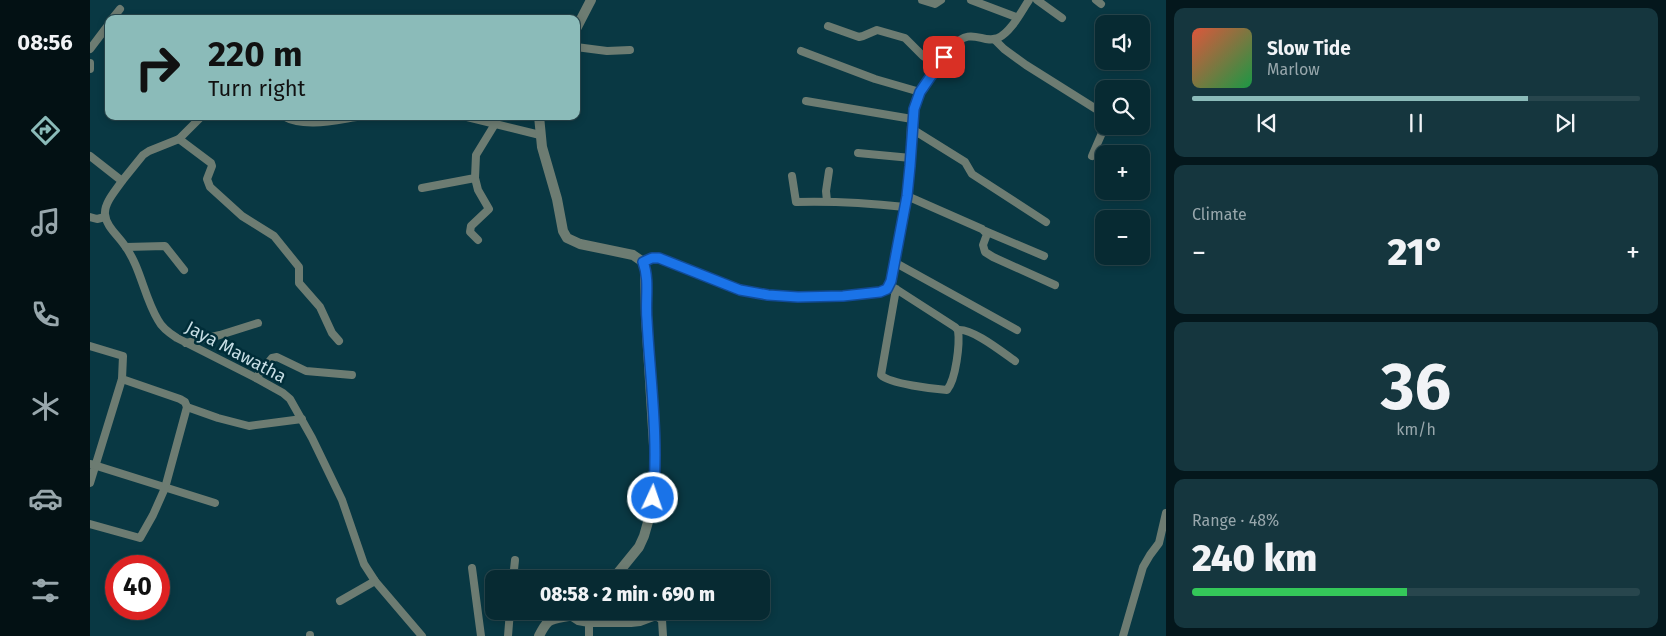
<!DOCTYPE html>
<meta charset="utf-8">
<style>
:root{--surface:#072a32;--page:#15363e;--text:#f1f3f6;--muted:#98a7ac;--line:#28464d;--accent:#8bbbb9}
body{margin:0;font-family:"Fira Sans",sans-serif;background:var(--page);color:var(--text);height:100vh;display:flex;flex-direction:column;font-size:19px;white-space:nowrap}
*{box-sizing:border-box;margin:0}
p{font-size:16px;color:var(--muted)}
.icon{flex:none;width:28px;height:28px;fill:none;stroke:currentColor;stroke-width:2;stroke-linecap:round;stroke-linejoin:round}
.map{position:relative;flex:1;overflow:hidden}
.panel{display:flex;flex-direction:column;gap:8px;padding:8px;background:#04171c;width:500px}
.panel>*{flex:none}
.banner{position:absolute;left:15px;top:15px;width:475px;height:105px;border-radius:10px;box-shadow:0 2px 8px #0003,0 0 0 1px var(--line);background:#8bbbb9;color:#111;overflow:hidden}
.tools{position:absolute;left:1005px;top:15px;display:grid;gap:10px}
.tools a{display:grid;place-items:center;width:55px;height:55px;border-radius:10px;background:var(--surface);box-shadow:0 2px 8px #0003,0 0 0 1px var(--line);font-size:25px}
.speed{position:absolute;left:15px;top:555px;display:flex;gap:10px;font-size:25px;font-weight:700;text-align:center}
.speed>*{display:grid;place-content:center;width:65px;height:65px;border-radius:50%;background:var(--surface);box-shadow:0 2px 8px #0003,0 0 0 1px var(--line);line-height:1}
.speed .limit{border:8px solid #d22;background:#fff;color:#111}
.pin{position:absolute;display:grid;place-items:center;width:42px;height:42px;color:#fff;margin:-21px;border-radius:10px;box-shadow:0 2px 8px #0006}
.me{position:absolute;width:55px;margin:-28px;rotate:3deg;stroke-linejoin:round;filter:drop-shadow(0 0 4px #0008)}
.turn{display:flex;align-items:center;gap:18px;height:105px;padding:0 20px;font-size:22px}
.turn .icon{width:65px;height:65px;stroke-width:2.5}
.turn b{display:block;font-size:35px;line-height:42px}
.big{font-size:38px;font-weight:800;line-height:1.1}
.panel .widget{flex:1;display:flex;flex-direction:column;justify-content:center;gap:8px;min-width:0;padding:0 18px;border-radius:10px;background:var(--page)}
.panel .dial{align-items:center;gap:0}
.dial b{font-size:65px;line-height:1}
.song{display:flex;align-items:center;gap:15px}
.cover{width:60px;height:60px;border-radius:8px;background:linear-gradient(135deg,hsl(10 70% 55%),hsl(140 70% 35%))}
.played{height:5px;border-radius:2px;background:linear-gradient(90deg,var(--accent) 75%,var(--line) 75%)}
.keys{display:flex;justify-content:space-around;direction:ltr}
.heat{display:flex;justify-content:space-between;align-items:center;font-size:28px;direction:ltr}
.charge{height:8px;border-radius:4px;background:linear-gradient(90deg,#34c759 48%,var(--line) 0)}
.trip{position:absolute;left:395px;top:570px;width:285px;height:50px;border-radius:10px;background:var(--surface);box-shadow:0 2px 8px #0003,0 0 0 1px var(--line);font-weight:800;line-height:50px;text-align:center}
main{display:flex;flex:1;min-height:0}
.tabs{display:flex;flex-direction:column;width:90px;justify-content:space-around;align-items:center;background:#031114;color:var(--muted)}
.tabs .icon{width:35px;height:35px}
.tabs .current{color:var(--accent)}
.tabs b{font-size:22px;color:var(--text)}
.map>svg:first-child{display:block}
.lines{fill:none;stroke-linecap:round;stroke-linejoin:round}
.minor{stroke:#6d7c72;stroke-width:8}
.tertiary{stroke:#6d7c72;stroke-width:10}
.route-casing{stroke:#114b97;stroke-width:12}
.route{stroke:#1a73e8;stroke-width:9}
.labels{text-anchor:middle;stroke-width:5;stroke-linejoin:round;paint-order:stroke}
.street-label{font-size:18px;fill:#c7dee5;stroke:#002d38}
</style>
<main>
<nav class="tabs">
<b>08:56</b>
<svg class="icon current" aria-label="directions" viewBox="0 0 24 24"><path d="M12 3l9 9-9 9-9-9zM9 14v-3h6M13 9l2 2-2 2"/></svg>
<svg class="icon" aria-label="music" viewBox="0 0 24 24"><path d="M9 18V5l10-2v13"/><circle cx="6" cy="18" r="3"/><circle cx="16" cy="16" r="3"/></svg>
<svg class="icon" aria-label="phone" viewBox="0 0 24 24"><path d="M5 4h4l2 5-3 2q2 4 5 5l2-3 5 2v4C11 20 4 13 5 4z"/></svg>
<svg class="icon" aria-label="climate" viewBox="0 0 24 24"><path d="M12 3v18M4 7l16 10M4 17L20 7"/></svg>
<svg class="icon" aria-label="car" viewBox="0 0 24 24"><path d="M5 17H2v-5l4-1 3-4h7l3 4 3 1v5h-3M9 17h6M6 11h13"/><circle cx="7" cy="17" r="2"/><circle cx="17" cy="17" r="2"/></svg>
<svg class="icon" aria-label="filters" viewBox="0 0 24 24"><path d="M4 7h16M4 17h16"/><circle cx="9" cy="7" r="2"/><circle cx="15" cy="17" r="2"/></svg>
</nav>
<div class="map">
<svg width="1076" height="636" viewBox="0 0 1076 636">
<rect width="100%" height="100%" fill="#093843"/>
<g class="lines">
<g class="minor">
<polyline points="832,0 845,4 851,0"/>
<polyline points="881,0 926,17"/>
<polyline points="947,0 972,18"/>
<polyline points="1006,0 1011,4"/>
<polyline points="22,19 30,9"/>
<polyline points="738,26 769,37 773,36 787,30 815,38 833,56 848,66"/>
<polyline points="904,39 914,49 936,65 1014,114"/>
<polyline points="486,47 517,51 540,50"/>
<polyline points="0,49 19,24"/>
<polyline points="711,51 785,79 830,92"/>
<polyline points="0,63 0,69"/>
<polyline points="716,101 822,119"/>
<path d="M193 116C216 129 249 119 273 116"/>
<polyline points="373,116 450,135"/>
<polyline points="822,129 875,162 882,174 956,222"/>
<polyline points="89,139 121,163 122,166 117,179 120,187 152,216 184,236 209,267 209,283 230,307 242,333 249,341"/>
<polyline points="768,153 821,158"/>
<path d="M0 156 32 181C26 190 14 203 15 214 16 227 29 236 35 246 51 268 54 297 68 320 72 328 79 333 87 338L166 378 193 393 200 399 222 438 252 500 274 564 285 581 332 636"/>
<polyline points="1002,156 1015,126"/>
<path d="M702 176 706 202C742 201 778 203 815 207"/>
<polyline points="385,178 388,190 399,209 381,226 380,232 388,240"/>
<polyline points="32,181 53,155 59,151 89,139 112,116"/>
<polyline points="332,188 385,178 386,155 405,124"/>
<polyline points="817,196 892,229 897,234 893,245 895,252 903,257 965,285"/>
<polyline points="737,201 736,191 739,171"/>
<polyline points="0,217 7,219 15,217"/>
<polyline points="895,231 954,256"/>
<polyline points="36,247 75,246 94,270"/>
<path d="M553 262 562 258H569L650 290 678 295 708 297 753 296 789 292 797 289 801 281C807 243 816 206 820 168 822 147 818 124 825 104 830 88 851 59 862 47 882 25 892 45 908 38 921 32 931 12 939 0"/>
<polyline points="804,262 927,330"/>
<path d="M799 285 806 289 865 327 868 330C870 344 866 379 857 390 844 389 800 384 791 375L806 289"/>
<path d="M868 330C882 328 912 352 925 361"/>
<polyline points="96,343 130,335 168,323"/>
<polyline points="0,346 33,356 32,379 0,483"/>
<polyline points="166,378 182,358 187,357 216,371 262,375"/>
<polyline points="97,407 128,418 159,426 212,419"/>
<polyline points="1,464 125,503"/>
<polyline points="0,524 50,538 63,515 75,488 97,407 95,402 90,399 32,379"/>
<polyline points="382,568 391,636"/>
<polyline points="423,579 425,560"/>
<polyline points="250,601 285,581"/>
<polyline points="482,617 488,621 499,623 499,636"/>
<polyline points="499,623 541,623 550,622 566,616 572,620 573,636"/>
<polyline points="220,635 220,636"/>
<polyline points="418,636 420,611"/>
<polyline points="1033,636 1053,567 1060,555 1069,543 1076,513"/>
</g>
<g class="tertiary">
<polyline points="486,29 501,0"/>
<polyline points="449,116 452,147 467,199 473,231 477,238 490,244 543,255 553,262 555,268 556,317 565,462 562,508 554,536 549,547 523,579"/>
<path d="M449 636C451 632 454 626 458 622 465 616 483 618 494 611"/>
</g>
</g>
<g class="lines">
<defs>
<path id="route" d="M563 498C569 439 560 379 557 320 555 301 560 280 553 262L562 258H569L650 290 678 295 708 297 753 296 790 292 797 289 801 281 817 196 820 166 824 109 830 92 854 57"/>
</defs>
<use href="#route" class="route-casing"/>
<use href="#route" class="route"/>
</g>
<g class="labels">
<g class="street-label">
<text transform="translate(146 352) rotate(28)" y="6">Jaya Mawatha</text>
</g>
</g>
</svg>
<div class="tools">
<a><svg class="icon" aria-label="sound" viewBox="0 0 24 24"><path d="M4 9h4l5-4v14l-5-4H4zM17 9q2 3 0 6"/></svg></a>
<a><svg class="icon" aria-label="search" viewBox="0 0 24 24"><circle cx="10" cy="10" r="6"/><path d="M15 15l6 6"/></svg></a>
<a>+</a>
<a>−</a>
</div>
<div class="speed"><div class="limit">40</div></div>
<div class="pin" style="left:854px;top:57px;background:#d93025"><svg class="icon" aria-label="arrive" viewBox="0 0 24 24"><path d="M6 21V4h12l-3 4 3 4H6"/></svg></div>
<svg class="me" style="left:563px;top:498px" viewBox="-20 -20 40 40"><circle r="17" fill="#1a73e8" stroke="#fff" stroke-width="3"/><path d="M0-11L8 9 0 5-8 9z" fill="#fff"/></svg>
<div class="trip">08:58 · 2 min · 690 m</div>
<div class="banner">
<div class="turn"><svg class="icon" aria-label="right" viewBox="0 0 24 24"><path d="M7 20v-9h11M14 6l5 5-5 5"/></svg><div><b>220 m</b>Turn right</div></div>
</div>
</div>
<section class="panel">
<div class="widget">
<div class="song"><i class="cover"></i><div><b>Slow Tide</b><p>Marlow</p></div></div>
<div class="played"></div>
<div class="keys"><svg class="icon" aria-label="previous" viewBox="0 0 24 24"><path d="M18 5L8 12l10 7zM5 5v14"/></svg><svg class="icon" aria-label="pause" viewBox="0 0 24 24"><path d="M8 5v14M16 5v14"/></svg><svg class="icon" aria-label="next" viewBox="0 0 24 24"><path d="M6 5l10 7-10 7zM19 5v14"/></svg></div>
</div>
<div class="widget"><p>Climate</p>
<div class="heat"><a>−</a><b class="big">21°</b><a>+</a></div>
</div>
<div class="widget dial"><b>36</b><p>km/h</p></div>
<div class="widget"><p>Range · 48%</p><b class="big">240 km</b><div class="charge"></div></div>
</section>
</main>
